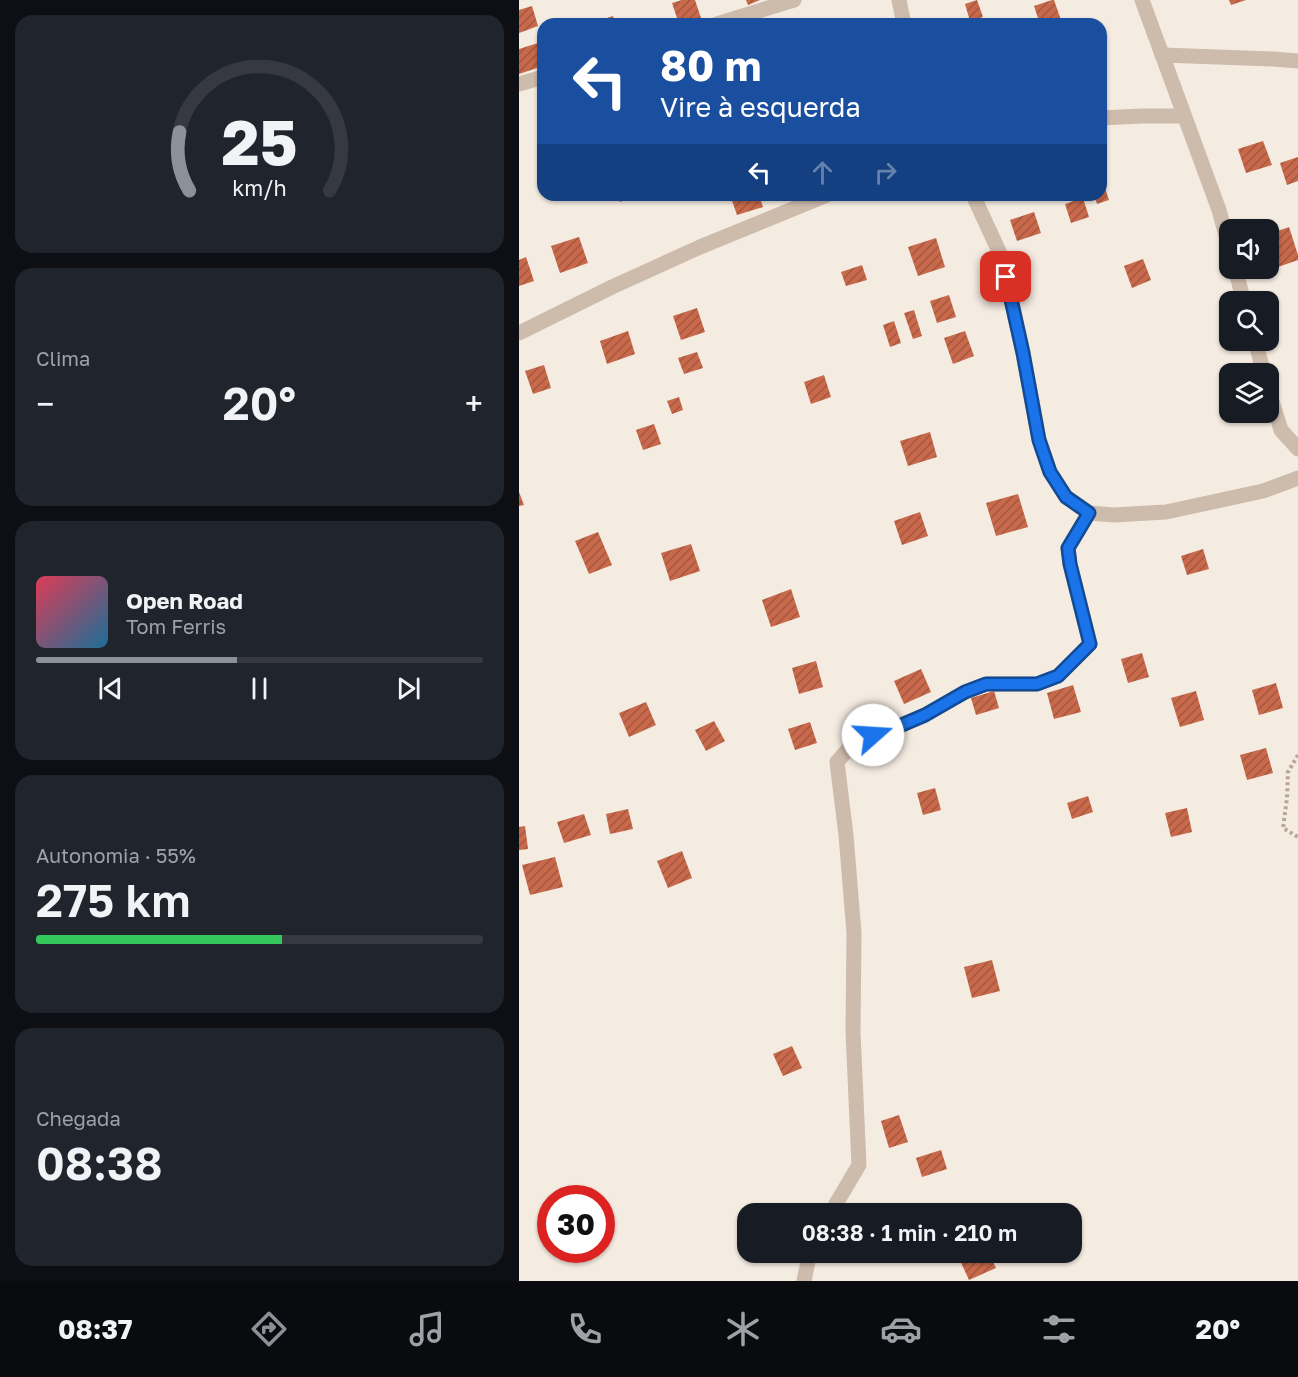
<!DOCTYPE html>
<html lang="pt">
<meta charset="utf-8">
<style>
:root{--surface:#171b24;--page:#20242c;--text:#f1f3f6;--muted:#9ea1a6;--line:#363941;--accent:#8c9099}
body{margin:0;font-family:"Golos Text",sans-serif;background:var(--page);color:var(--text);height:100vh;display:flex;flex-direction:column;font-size:22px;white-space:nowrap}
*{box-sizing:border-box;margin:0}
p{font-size:20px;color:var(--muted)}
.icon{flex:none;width:33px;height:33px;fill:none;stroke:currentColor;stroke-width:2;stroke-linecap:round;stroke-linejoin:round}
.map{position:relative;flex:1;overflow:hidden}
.side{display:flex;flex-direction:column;gap:15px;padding:15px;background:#0d0f14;width:519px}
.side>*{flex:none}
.top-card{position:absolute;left:18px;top:18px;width:570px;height:183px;border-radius:18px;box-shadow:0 2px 4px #0004;background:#1a4fa0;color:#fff;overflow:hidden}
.controls{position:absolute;left:700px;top:219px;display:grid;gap:12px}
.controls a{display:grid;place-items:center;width:60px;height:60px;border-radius:12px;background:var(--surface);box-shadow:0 2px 4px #0004;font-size:30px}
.speed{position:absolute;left:18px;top:1185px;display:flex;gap:12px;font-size:30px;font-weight:700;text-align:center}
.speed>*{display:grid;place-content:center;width:78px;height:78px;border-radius:50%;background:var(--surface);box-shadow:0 2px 4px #0004;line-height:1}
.speed .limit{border:9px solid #d22;background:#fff;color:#111}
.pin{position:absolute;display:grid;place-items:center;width:51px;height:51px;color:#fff;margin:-26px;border-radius:12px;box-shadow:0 3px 9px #0006}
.me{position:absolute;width:66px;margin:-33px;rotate:71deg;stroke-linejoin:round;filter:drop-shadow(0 0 4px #0008)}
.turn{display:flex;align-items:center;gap:21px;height:126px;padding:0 24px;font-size:27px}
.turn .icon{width:78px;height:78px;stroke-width:2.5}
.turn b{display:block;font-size:42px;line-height:51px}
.lanes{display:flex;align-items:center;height:57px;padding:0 24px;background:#0003;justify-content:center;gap:30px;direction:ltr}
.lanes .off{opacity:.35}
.big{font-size:45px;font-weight:600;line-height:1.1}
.side .tile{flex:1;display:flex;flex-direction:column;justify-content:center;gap:9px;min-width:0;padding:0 21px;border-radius:18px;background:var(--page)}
.side .dial{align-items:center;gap:0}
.dial svg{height:156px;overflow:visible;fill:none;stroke:var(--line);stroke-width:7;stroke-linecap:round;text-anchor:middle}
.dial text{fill:var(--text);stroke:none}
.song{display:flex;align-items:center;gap:18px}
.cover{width:72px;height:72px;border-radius:9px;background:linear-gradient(135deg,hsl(350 70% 55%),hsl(200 70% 35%))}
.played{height:6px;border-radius:3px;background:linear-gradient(90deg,var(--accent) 45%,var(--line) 45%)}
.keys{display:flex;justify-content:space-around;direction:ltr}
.heat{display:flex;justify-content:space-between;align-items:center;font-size:33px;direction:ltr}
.charge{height:9px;border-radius:4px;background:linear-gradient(90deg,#34c759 55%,var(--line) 0)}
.trip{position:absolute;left:218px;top:1203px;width:345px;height:60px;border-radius:18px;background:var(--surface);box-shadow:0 2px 4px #0004;font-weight:600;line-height:60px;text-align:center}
.tab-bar{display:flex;height:96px;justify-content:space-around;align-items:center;background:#090b0e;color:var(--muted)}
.tab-bar .icon{width:42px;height:42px}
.tab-bar .selected{color:var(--accent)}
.tab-bar b{font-size:27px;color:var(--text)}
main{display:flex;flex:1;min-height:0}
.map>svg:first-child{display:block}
.building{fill:url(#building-hatch)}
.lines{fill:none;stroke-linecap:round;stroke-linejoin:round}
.path{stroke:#b9a596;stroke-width:4;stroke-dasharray:3 3;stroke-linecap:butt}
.minor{stroke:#cdbbac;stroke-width:15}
.route-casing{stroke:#114b97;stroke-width:15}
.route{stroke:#1a73e8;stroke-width:10}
</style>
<main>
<section class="side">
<div class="tile dial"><svg viewBox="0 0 100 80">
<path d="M14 69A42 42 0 1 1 86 69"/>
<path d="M14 69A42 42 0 0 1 9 39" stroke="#8c9099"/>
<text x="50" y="56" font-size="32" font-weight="700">25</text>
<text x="50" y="72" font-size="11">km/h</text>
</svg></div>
<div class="tile"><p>Clima</p>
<div class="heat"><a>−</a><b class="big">20°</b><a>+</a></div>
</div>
<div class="tile">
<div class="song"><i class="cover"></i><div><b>Open Road</b><p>Tom Ferris</p></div></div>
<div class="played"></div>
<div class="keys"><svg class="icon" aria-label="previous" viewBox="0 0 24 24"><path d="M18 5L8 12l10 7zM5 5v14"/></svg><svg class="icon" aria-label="pause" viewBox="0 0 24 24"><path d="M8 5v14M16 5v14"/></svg><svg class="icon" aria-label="next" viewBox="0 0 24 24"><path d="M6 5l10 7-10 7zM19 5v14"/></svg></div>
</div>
<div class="tile"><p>Autonomia · 55%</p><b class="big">275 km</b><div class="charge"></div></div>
<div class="tile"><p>Chegada</p><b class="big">08:38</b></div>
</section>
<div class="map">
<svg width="779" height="1281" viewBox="0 0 779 1281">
<defs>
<pattern id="building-hatch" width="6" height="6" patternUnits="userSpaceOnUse" patternTransform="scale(1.5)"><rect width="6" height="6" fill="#c8694b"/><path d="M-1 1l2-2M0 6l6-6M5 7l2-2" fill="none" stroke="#a4573f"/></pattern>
</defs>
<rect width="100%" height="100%" fill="#f4ebe1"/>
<g class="building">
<polygon points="163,0 176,0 182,18 160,24 153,3"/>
<polygon points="227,0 241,0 229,5"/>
<polygon points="458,0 464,17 451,21 446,4"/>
<polygon points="533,0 535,0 543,23 521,24 515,6"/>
<polygon points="710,0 727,0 712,5"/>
<polygon points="13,6 19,26 0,33 0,10"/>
<polygon points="94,16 97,24 70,24"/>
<polygon points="19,43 24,58 24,66 0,74 0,49"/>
<polygon points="744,141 753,165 727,173 719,149"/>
<polygon points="779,157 779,181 768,185 761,163"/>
<polygon points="586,188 590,200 578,204 575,195 582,195 582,189"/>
<polygon points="98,195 119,195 101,202"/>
<polygon points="211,195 240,195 244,207 218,215"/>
<polygon points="564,198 570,217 552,223 546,204"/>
<polygon points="515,212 522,233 498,241 491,220"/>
<polygon points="770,227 779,255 779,260 759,267 750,240 750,234"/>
<polygon points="60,237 69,263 41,273 32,246"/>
<polygon points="417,238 426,267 399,276 389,247"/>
<polygon points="7,257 15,281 0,286 0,260"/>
<polygon points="624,259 632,280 613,288 605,266"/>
<polygon points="343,265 348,280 327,286 322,272"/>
<polygon points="430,295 437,317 418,323 411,301"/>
<polygon points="178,308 186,332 162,340 154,316"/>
<polygon points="395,310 403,336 394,339 385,313"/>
<polygon points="375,321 382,343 371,347 364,325"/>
<polygon points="109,331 116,354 88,364 81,341"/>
<polygon points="446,331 455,356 434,364 425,338"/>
<polygon points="178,352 184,368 165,374 159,358"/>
<polygon points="25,365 32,388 14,394 6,371"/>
<polygon points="305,375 312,397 292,404 285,382"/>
<polygon points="160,397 164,410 153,414 148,401"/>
<polygon points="135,424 142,444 124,450 117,430"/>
<polygon points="411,432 418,457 389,466 381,441"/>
<polygon points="0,492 5,505 0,506"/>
<polygon points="499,494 509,527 477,536 467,503"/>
<polygon points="401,512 409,536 383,545 375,521"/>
<polygon points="79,532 93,565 70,574 56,541"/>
<polygon points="172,544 181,571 151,581 142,553"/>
<polygon points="684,549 690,569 668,575 662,556"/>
<polygon points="272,589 281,617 252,627 243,600"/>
<polygon points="623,653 630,677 609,683 602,659"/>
<polygon points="297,661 304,687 280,694 273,668"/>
<polygon points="402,669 412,692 385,704 375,681"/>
<polygon points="757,683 764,708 740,715 733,690"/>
<polygon points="554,685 562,712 535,719 528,693"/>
<polygon points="475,691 480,708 457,715 452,698"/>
<polygon points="677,691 685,720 661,727 652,698"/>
<polygon points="127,702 137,725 110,737 100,713"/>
<polygon points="195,721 206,741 187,751 176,730"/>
<polygon points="291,722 298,743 276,750 269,729"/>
<polygon points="747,748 754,773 728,780 721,755"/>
<polygon points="416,788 422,810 404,815 398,793"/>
<polygon points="569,796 574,812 553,819 548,803"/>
<polygon points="668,808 673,832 652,837 646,813"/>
<polygon points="109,809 114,829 91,834 87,814"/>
<polygon points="65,814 72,835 45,843 38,822"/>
<polygon points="6,826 9,849 0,850 0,827"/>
<polygon points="163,851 173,878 149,888 138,861"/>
<polygon points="36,857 44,887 11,895 3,865"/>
<polygon points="473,960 481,991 453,998 445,967"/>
<polygon points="273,1046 283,1068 264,1076 254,1054"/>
<polygon points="380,1115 389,1142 370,1148 362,1121"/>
<polygon points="422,1150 428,1169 403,1177 397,1158"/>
<polygon points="446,1252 469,1252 477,1268 450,1280 439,1256"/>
</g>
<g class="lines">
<polyline class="path" points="779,755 769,772 768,798 764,828 779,837"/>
<g class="minor">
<polyline points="380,0 385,24"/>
<polyline points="623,0 700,210 711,250"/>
<polyline points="198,24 275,0"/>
<polyline points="643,55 754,59 779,61"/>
<polyline points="0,84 24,77"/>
<polyline points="582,118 623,116 665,116"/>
<polyline points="454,195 483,258 504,353 520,439 531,472 547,497 570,513 595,515 647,512 744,491 779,478"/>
<polyline points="716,268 725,302"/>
<polyline points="0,333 93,287 181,247 308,195"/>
<polyline points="736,340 745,374"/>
<polyline points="750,392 762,430 779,449"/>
<polyline points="311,1214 340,1165 334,1032 335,933 327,835 318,762 338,739 371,730 406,715 446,692 467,684 518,684 539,676 571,644 551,564 549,548 570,513"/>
<polyline points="285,1281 291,1252"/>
</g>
</g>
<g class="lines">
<defs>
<polyline id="route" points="354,735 371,730 406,715 446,692 467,684 518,684 539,676 571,644 551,564 549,548 570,513 547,497 531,472 520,440 504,353 487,277"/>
</defs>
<use href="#route" class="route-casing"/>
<use href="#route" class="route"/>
</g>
</svg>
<div class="controls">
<a><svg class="icon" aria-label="sound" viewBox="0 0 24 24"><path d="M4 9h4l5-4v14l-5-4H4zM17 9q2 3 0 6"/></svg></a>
<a><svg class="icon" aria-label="search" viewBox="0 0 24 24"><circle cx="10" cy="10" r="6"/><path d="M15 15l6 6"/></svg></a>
<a><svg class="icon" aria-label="layers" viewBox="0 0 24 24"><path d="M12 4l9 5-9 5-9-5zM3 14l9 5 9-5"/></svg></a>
</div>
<div class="speed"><div class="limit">30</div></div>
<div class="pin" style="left:487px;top:277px;background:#d93025"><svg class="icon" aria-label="arrive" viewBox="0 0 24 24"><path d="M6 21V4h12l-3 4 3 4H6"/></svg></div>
<svg class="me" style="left:354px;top:735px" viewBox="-20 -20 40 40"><circle r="19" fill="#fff"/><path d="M0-13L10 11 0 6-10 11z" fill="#1a73e8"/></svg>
<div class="trip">08:38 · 1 min · 210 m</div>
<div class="top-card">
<div class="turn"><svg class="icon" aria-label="left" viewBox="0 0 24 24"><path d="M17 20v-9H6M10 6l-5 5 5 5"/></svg><div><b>80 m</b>Vire à esquerda</div></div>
<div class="lanes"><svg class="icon" aria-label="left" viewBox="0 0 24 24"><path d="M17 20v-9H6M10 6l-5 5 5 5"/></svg><svg class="icon off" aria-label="ahead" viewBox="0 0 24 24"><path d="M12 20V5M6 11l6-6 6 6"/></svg><svg class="icon off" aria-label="right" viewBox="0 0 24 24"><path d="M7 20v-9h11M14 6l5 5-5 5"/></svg></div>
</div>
</div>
</main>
<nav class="tab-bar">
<b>08:37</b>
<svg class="icon selected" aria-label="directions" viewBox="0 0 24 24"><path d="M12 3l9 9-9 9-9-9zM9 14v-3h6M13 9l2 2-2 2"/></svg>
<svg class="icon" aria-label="music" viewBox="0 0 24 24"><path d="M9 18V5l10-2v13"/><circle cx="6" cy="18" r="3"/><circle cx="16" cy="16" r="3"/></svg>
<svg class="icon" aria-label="phone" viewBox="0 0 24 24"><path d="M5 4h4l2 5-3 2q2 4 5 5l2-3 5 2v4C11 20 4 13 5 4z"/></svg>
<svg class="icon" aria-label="climate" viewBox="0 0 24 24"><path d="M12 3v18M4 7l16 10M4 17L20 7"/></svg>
<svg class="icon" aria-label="car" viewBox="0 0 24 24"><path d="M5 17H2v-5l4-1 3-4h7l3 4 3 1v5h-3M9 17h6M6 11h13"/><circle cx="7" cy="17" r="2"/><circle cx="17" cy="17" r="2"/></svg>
<svg class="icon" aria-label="filters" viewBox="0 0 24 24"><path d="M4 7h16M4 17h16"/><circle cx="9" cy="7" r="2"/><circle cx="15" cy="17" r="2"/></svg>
<b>20°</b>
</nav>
